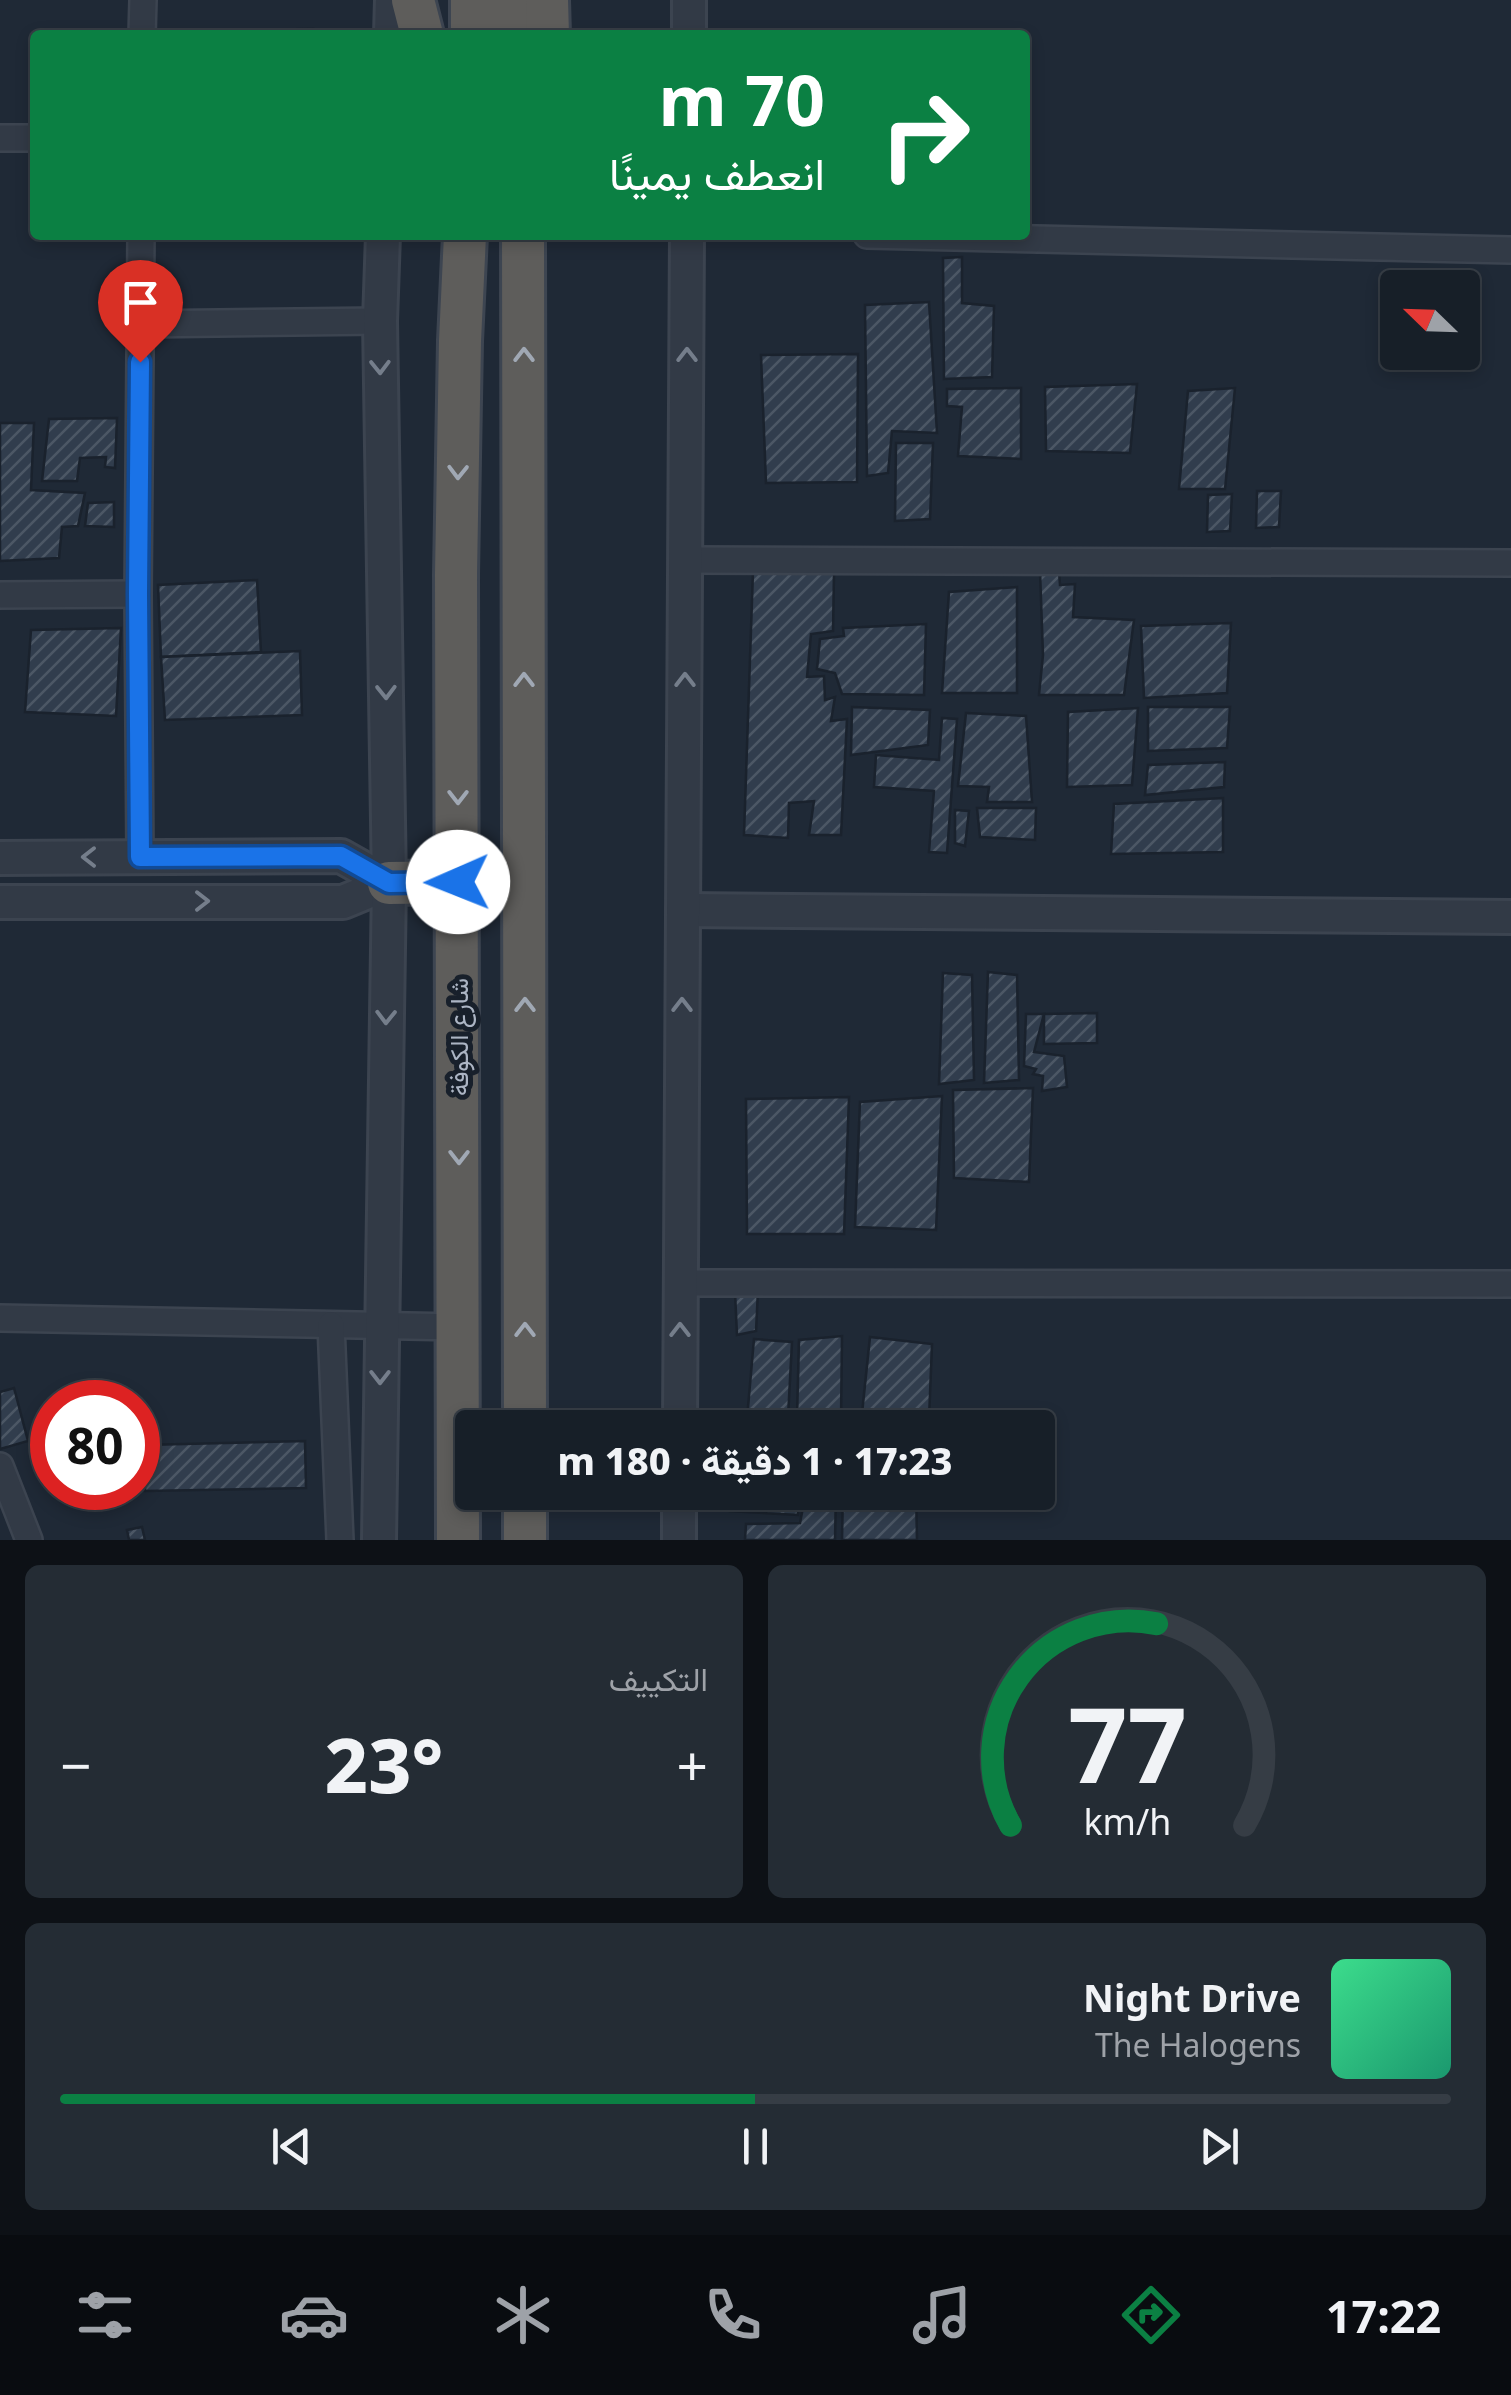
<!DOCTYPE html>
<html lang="ar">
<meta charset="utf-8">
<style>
:root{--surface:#171f28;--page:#242c34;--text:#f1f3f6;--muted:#9ea2a8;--line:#363d45;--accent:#0b8043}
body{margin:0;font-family:"Noto Sans",Vazirmatn,sans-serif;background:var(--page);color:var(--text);direction:rtl;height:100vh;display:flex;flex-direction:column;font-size:38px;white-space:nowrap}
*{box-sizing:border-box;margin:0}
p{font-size:32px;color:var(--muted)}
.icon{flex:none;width:55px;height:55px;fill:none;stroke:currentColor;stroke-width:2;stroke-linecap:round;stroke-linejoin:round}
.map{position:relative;height:1540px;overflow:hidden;direction:ltr}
.side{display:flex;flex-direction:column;gap:25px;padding:25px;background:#0d1116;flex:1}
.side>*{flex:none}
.guide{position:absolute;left:30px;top:30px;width:1000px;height:210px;border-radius:10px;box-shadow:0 5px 15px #0003,0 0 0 2px var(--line);direction:rtl;background:#0b8043;color:#fff;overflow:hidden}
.needle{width:65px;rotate:293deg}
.buttons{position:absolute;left:1380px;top:270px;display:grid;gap:20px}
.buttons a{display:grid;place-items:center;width:100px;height:100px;border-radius:10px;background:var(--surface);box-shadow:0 5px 15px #0003,0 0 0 2px var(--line);font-size:50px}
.speed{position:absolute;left:30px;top:1380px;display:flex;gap:20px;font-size:50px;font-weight:700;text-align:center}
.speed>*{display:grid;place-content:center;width:130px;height:130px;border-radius:50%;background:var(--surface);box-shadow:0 5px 15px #0003,0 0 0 2px var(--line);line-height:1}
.speed .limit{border:15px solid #d22;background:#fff;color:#111}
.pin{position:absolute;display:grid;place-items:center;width:85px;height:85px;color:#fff;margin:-102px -42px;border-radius:50% 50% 50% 0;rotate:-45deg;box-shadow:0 0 10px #0007}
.pin .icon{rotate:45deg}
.me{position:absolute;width:110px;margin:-55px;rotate:269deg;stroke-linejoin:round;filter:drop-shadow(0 0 8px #0008)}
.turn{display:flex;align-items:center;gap:35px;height:210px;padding:0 40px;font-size:45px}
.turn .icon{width:130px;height:130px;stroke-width:2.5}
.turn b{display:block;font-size:70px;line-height:85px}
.big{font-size:75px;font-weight:800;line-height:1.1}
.side .tile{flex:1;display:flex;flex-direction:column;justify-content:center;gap:15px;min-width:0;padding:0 35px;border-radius:15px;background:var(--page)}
.side .dial{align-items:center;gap:0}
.dial svg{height:260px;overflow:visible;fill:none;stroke:var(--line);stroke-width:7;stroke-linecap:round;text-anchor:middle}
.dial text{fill:var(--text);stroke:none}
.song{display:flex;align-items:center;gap:30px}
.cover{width:120px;height:120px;border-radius:15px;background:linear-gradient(135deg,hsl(150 70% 55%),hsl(160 70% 35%))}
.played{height:10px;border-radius:5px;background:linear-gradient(90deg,var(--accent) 50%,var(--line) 50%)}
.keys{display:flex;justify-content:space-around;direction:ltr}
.heat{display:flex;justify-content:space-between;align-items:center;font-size:55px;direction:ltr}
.side .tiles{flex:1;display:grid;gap:25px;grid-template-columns:1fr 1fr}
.tile:last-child{grid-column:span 2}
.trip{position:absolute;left:455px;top:1410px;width:600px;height:100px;border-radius:10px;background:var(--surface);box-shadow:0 5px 15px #0003,0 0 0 2px var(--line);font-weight:800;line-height:100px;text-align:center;direction:rtl}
.tab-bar{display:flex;height:160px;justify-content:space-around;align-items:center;background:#090c10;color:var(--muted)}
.tab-bar .icon{width:70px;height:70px}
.tab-bar .current{color:var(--accent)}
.tab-bar b{font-size:45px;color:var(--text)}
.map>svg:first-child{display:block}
.building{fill:url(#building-hatch);stroke:#1a222d;stroke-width:2.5}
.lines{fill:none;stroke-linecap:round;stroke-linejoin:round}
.minor-casing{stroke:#3c4450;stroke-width:30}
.tertiary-casing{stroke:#3c4450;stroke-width:38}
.trunk-casing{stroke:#3d4551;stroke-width:48}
.minor{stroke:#323a46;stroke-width:25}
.tertiary{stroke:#323a46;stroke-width:32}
.trunk{stroke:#5e5d5b;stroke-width:42}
.oneway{stroke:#a0a8b4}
.oneway2{stroke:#757e8b}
.route-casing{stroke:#114b97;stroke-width:25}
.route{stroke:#1a73e8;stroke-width:18}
.labels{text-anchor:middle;stroke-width:10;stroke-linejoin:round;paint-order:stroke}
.street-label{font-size:25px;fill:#acb5c4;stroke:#18202b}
</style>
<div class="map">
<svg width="1511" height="1540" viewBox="0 0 1511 1540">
<defs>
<pattern id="building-hatch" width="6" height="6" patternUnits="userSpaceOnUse" patternTransform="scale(2.5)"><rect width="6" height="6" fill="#313d4d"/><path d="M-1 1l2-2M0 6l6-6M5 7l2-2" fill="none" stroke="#4c5765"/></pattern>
</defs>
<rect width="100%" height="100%" fill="#1f2936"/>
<g class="building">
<polygon points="313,29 313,35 175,35 175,31"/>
<polygon points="962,257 962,303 994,306 992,377 944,379 943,258"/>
<polygon points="929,302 937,433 892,431 888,473 867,476 865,305"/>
<polygon points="858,354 857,482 766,483 761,355"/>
<polygon points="1137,384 1130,453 1046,451 1045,387"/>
<polygon points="1021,388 1021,459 958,456 962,407 947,406 947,389"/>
<polygon points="1235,388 1225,489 1179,489 1188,391"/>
<polygon points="117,418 115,468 105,467 106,457 80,458 77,481 42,481 49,419"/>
<polygon points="0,423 34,423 31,490 85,493 78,526 62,527 59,558 0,561"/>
<polygon points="896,443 933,443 930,519 895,521"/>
<polygon points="1257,491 1281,491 1279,527 1256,528"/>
<polygon points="1232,494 1230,531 1207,532 1208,495"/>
<polygon points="114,502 114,527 85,526 88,503"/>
<polygon points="753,571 834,572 833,631 811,634 807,677 824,676 825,700 835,697 831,721 847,719 841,835 809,835 814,801 789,803 788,838 744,835"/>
<polygon points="1040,571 1059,571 1060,585 1075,584 1073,617 1134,620 1124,695 1039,695 1043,655"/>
<polygon points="257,580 261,652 161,657 158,585"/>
<polygon points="1017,587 1017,693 942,693 949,592"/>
<polygon points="1231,623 1227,693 1144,698 1141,626"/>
<polygon points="926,624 924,695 842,694 835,673 817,669 820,639 844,636 843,628"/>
<polygon points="121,628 116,716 25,712 31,630"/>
<polygon points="300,651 302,715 165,720 161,657"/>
<polygon points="852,707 930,710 928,745 851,755"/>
<polygon points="1148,707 1230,707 1227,748 1148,751"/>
<polygon points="1138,708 1132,785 1067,787 1068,712"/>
<polygon points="966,713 1026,716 1032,802 987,802 989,787 958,786"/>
<polygon points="942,718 957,719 947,853 929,852 934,791 874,787 876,755 939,760"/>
<polygon points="1225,762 1224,787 1145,795 1148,765"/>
<polygon points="1223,798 1223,852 1111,854 1114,804"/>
<polygon points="977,808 1036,808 1035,840 980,837"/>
<polygon points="955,810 969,811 965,846 955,843"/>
<polygon points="988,972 1017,975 1019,1080 984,1083"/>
<polygon points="943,973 972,975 974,1080 939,1084"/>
<polygon points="1097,1013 1097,1043 1044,1044 1044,1014"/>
<polygon points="1026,1014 1044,1014 1034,1052 1064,1056 1067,1087 1042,1091 1043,1076 1033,1074 1036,1069 1024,1066"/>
<polygon points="1033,1088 1029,1182 954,1178 953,1090"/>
<polygon points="942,1096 936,1230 855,1227 860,1102"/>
<polygon points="849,1097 844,1234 747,1234 746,1099"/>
<polygon points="758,1290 756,1331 737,1335 735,1292"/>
<polygon points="842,1336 841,1420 797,1418 799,1340"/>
<polygon points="870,1337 932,1344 929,1419 861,1423"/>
<polygon points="754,1339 792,1342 788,1417 747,1419"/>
<polygon points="14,1388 28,1441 0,1449 0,1392"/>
<polygon points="305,1441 306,1488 145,1491 144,1445"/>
<polygon points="731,1492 798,1492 798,1515 730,1511"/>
<polygon points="815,1492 836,1492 835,1540 745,1540 746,1524 800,1523 805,1497"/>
<polygon points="843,1492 916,1492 917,1540 842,1540"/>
<polygon points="142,1527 145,1540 129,1540 127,1530"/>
</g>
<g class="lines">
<defs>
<g id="minor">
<polyline points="142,35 143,0"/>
<polyline points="0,138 35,138"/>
<polyline points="867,235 1511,250"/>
<polyline points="141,324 380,321"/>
<polyline points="686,560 1511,563"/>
<polyline points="0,595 138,594"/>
<polyline points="140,857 138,594 141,235"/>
<polyline points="681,1283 1511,1284"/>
<polyline points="0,1318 460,1327"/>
<polyline points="331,1325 340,1540"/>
<polyline points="0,1466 29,1540"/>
</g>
<g id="tertiary">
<polyline points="391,35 392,0"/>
<polyline points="689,35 689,0"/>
<polyline points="0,858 341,856 389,883"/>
<polyline points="0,902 343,902 389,883"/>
<polyline points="683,910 1511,917"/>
<polyline points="680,1428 687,235"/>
<polyline points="379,1540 389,883 380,321 383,235"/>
<polyline points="679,1540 679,1492"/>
</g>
<g id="trunk">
<polyline points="413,0 422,35"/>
<polyline points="512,0 513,35"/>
<polyline points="547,0 548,35"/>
<polyline points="472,35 472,0"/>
<polyline points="523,235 525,1428"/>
<polyline points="389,883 458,882"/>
<polyline points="525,1492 525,1540"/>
<polyline points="458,1540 456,575 460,341 465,235"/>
</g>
</defs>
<use href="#minor" class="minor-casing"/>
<use href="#tertiary" class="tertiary-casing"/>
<use href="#trunk" class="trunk-casing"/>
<use href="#minor" class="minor"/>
<use href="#tertiary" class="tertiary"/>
<use href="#trunk" class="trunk"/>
</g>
<defs><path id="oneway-chevron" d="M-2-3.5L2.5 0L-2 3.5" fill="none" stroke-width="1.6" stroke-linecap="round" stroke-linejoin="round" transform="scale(2.5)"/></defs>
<g class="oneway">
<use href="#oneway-chevron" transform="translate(524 355) rotate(-90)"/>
<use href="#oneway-chevron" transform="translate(458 472) rotate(91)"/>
<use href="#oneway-chevron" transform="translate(524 680) rotate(-90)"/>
<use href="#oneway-chevron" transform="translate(458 797) rotate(90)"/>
<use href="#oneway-chevron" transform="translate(525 1005) rotate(-90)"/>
<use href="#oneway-chevron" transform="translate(459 1157) rotate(90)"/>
<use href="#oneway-chevron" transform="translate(525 1330) rotate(-90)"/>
</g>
<g class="oneway2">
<use href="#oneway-chevron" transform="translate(687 355) rotate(-90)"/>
<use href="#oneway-chevron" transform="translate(380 367) rotate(89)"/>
<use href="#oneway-chevron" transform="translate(685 680) rotate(-90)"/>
<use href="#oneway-chevron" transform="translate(386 692) rotate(89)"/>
<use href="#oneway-chevron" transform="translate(89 857) rotate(180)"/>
<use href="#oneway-chevron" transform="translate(202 901)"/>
<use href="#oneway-chevron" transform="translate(682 1005) rotate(-90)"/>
<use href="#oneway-chevron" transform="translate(386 1017) rotate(91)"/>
<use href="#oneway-chevron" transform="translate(680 1330) rotate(-90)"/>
<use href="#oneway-chevron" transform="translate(380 1377) rotate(90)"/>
</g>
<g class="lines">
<defs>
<polyline id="route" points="140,362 138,594 140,857 341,856 389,883 458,882"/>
</defs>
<use href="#route" class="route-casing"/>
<use href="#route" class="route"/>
</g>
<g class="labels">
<g class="street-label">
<text transform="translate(459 1037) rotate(-90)" y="9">شارع الكوفة</text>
</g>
</g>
</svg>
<div class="buttons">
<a><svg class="needle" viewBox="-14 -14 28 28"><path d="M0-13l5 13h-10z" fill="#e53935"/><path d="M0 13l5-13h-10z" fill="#9ea2a8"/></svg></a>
</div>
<div class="speed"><div class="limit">80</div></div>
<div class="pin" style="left:140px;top:362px;background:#d93025"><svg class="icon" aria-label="arrive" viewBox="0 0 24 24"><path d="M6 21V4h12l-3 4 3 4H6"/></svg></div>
<svg class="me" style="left:458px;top:882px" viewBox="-20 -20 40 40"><circle r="19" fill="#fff"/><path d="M0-13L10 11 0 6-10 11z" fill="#1a73e8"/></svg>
<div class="trip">17:23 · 1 دقيقة · 180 m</div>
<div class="guide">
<div class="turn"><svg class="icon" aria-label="right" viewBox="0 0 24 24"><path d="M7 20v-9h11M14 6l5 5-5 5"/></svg><div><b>70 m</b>انعطف يمينًا</div></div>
</div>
</div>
<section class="side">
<div class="tiles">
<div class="tile dial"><svg viewBox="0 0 100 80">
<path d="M14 69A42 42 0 1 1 86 69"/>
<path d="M14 69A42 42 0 0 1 59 7" stroke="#0b8043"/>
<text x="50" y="56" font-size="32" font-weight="700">77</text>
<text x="50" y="72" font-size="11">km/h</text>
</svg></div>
<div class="tile"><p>التكييف</p>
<div class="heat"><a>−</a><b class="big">23°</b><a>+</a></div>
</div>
<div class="tile">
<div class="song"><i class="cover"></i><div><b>Night Drive</b><p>The Halogens</p></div></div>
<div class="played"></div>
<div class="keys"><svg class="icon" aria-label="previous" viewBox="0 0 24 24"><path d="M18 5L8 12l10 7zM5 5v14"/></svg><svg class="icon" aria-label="pause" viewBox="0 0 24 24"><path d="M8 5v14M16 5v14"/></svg><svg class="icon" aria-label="next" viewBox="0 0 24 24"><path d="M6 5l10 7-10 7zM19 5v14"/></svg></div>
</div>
</div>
</section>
<nav class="tab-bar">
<b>17:22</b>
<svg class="icon current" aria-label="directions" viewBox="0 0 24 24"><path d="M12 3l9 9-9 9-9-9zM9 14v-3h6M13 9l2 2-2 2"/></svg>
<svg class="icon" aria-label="music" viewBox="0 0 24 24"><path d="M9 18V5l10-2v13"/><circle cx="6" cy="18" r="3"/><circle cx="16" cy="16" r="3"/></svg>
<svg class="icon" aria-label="phone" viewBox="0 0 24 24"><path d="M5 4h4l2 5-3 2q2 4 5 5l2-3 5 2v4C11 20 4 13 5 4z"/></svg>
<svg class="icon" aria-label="climate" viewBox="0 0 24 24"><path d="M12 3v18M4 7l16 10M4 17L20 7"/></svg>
<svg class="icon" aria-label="car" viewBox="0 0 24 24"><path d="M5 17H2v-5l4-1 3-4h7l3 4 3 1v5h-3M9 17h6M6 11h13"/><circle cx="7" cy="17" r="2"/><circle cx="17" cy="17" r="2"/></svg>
<svg class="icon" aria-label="filters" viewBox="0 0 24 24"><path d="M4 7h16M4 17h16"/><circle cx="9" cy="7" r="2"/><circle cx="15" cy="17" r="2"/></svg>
</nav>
